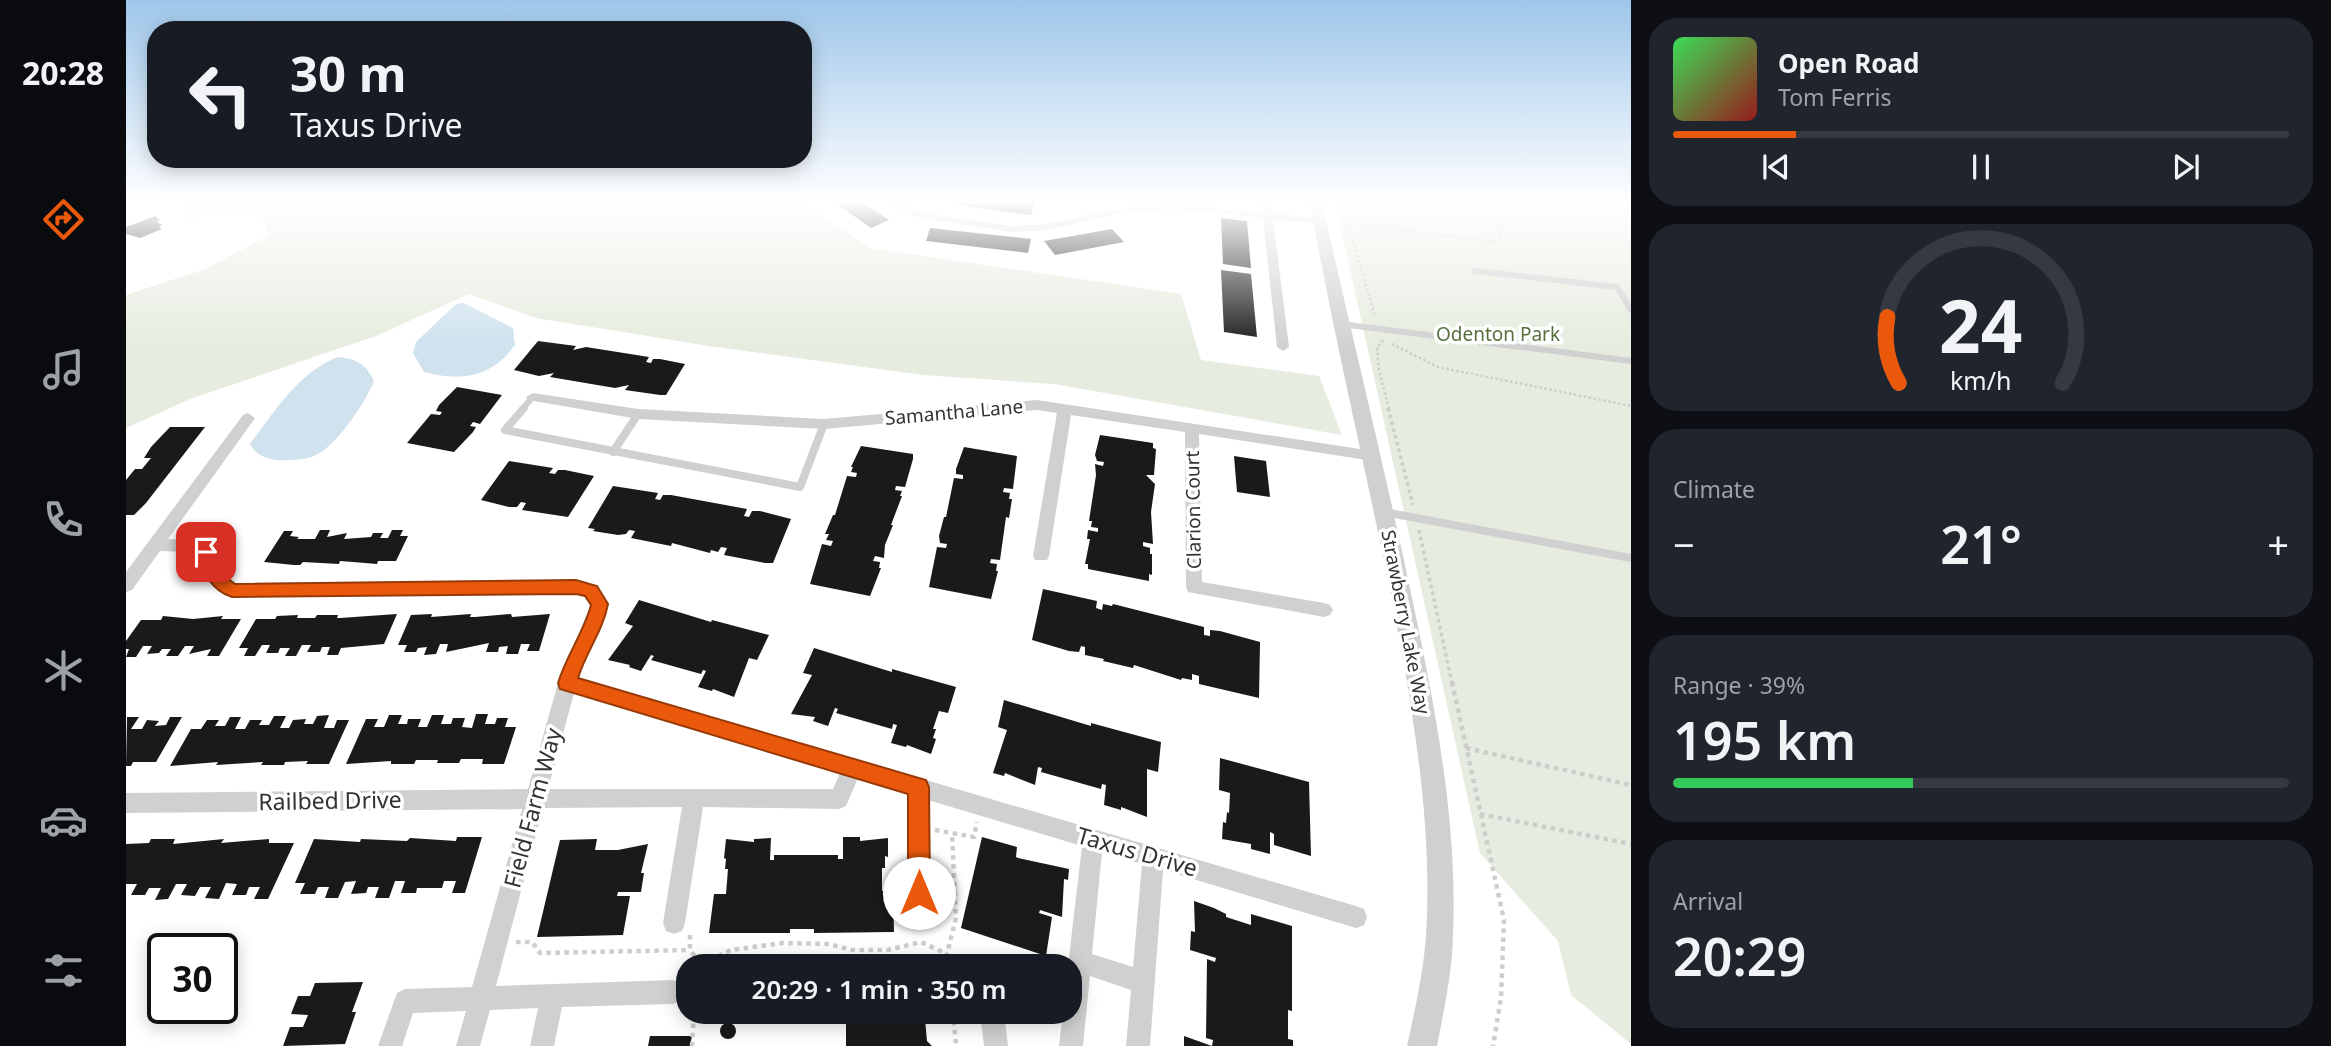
<!DOCTYPE html>
<meta charset="utf-8">
<style>
:root{--surface:#171b24;--page:#20242c;--text:#f1f3f6;--muted:#9ea1a6;--line:#363941;--accent:#ea580c}
body{margin:0;font-family:"Noto Sans",sans-serif;background:var(--page);color:var(--text);height:100vh;display:flex;flex-direction:column;font-size:26px;white-space:nowrap}
*{box-sizing:border-box;margin:0}
p{font-size:23px;color:var(--muted)}
.icon{flex:none;width:38px;height:38px;fill:none;stroke:currentColor;stroke-width:2;stroke-linecap:round;stroke-linejoin:round}
.map{position:relative;flex:1;overflow:hidden}
.details{display:flex;flex-direction:column;gap:18px;padding:18px;background:#0d0f14;width:700px}
.details>*{flex:none}
.top-card{position:absolute;left:21px;top:21px;width:665px;height:147px;border-radius:28px;box-shadow:0 4px 18px #0003;background:#171b24;color:var(--text);overflow:hidden}
.speed{position:absolute;left:21px;top:933px;display:flex;gap:14px;font-size:35px;font-weight:700;text-align:center}
.speed>*{display:grid;place-content:center;width:91px;height:91px;border-radius:50%;background:var(--surface);box-shadow:0 4px 18px #0003;line-height:1}
.speed .limit{border:4px solid #111;border-radius:10px;background:#fff;color:#111}
.pin{position:absolute;display:grid;place-items:center;width:60px;height:60px;color:#fff;margin:-30px;border-radius:14px;box-shadow:0 4px 10px #0006}
.me{position:absolute;width:77px;margin:-38px;rotate:0deg;stroke-linejoin:round;filter:drop-shadow(0 0 5px #0008)}
.turn{display:flex;align-items:center;gap:24px;height:147px;padding:0 28px;font-size:32px}
.turn .icon{width:91px;height:91px;stroke-width:2.5}
.turn b{display:block;font-size:49px;line-height:60px}
.big{font-size:52px;font-weight:600;line-height:1.1}
.details .widget{flex:1;display:flex;flex-direction:column;justify-content:center;gap:10px;min-width:0;padding:0 24px;border-radius:28px;background:var(--page)}
.details .dial{align-items:center;gap:0}
.dial svg{height:182px;overflow:visible;fill:none;stroke:var(--line);stroke-width:7;stroke-linecap:round;text-anchor:middle}
.dial text{fill:var(--text);stroke:none}
.song{display:flex;align-items:center;gap:21px}
.cover{width:84px;height:84px;border-radius:10px;background:linear-gradient(135deg,hsl(130 70% 55%),hsl(0 70% 35%))}
.played{height:7px;border-radius:4px;background:linear-gradient(90deg,var(--accent) 20%,var(--line) 20%)}
.keys{display:flex;justify-content:space-around;direction:ltr}
.heat{display:flex;justify-content:space-between;align-items:center;font-size:38px;direction:ltr}
.charge{height:10px;border-radius:5px;background:linear-gradient(90deg,#34c759 39%,var(--line) 0)}
.trip{position:absolute;left:550px;top:954px;width:406px;height:70px;border-radius:28px;background:var(--surface);box-shadow:0 4px 18px #0003;font-weight:600;line-height:70px;text-align:center}
main{display:flex;flex:1;min-height:0}
.menu{display:flex;flex-direction:column;width:126px;justify-content:space-around;align-items:center;background:#090b0e;color:var(--muted)}
.menu .icon{width:49px;height:49px}
.menu .selected{color:var(--accent)}
.menu b{font-size:32px;color:var(--text)}
.map>svg:first-child{display:block}
.green{fill:#e6ecdf}
.water{fill:#cfe2ee}
.building{fill:#1a1a1a}
.lines{fill:none;stroke-linecap:round;stroke-linejoin:round}
.path-far2{stroke:#cdcdcd;stroke-width:2.5;stroke-dasharray:2.5 2.5;stroke-linecap:butt}
.path-far1{stroke:#cdcdcd;stroke-width:3.5;stroke-dasharray:3.5 3.5;stroke-linecap:butt}
.path{stroke:#cdcdcd;stroke-width:4.5;stroke-dasharray:4.5 4.5;stroke-linecap:butt}
.service-far1{stroke:#d0d0d0;stroke-width:6}
.service{stroke:#d0d0d0;stroke-width:8}
.minor{fill:#d0d0d0;fill-rule:evenodd}
.tertiary{fill:#d0d0d0;fill-rule:evenodd}
.route{fill:#ea580c;stroke:#983908;stroke-width:2}
.labels{text-anchor:middle;stroke-width:7;stroke-linejoin:round;paint-order:stroke}
.park-label{font-size:19px;fill:#56703f;stroke:#fff}
.street-label{font-size:19px;fill:#333;stroke:#fff}
.near-street-label{font-size:23px;fill:#333;stroke:#fff}
</style>
<main>
<nav class="menu">
<b>20:28</b>
<svg class="icon selected" aria-label="directions" viewBox="0 0 24 24"><path d="M12 3l9 9-9 9-9-9zM9 14v-3h6M13 9l2 2-2 2"/></svg>
<svg class="icon" aria-label="music" viewBox="0 0 24 24"><path d="M9 18V5l10-2v13"/><circle cx="6" cy="18" r="3"/><circle cx="16" cy="16" r="3"/></svg>
<svg class="icon" aria-label="phone" viewBox="0 0 24 24"><path d="M5 4h4l2 5-3 2q2 4 5 5l2-3 5 2v4C11 20 4 13 5 4z"/></svg>
<svg class="icon" aria-label="climate" viewBox="0 0 24 24"><path d="M12 3v18M4 7l16 10M4 17L20 7"/></svg>
<svg class="icon" aria-label="car" viewBox="0 0 24 24"><path d="M5 17H2v-5l4-1 3-4h7l3 4 3 1v5h-3M9 17h6M6 11h13"/><circle cx="7" cy="17" r="2"/><circle cx="17" cy="17" r="2"/></svg>
<svg class="icon" aria-label="filters" viewBox="0 0 24 24"><path d="M4 7h16M4 17h16"/><circle cx="9" cy="7" r="2"/><circle cx="15" cy="17" r="2"/></svg>
</nav>
<div class="map">
<svg width="1505" height="1046" viewBox="0 0 1505 1046">
<rect width="100%" height="100%" fill="#fff"/>
<g class="green">
<polygon points="54,202 674,202 744,248 1055,294 1075,360 1193,376 1216,435 928,384 797,375 583,346 410,318 343,294 250,336 64,399 0,428 0,295 79,269 142,236 134,209 61,219"/>
<polygon points="1209,202 1505,202 1505,1044 1445,995 1432,941 1354,853"/>
</g>
<g class="water">
<path d="M338 303 387 328 389 345C366 377 336 382 298 372L287 353 290 342 330 304Z"/>
<path d="M212 357C231 359 240 364 248 381 240 402 209 448 188 456 178 460 161 461 150 460 138 458 130 455 124 444 148 412 174 371 212 357Z"/>
</g>
<g class="building">
<polygon points="708,202 736,202 763,220 745,228"/>
<polygon points="831,202 909,202 905,215 830,205"/>
<polygon points="29,216 34,220 31,222 36,225 33,227 36,229 14,238 0,234 0,227"/>
<polygon points="1095,218 1121,221 1125,268 1097,264"/>
<polygon points="804,228 841,232 905,239 902,253 800,241"/>
<polygon points="986,229 998,242 929,255 918,241"/>
<polygon points="1095,270 1125,274 1131,337 1098,332"/>
<polygon points="412,341 450,346 447,350 460,347 523,357 520,362 525,363 527,359 534,359 559,364 540,395 534,395 499,390 503,385 489,388 424,377 428,373 413,376 388,370"/>
<polygon points="331,387 376,395 354,424 347,422 344,426 350,427 347,432 328,452 281,443 305,414 314,415 316,412 310,411 313,405"/>
<polygon points="44,427 79,427 20,503 8,515 0,515 0,480 9,469 16,469 25,458 18,458 25,447"/>
<polygon points="974,435 1027,443 1027,448 1030,449 1028,475 1020,475 1029,484 1025,512 1027,544 1017,542 1017,546 1024,548 1024,554 1026,554 1026,575 1023,574 1023,581 962,569 962,564 959,564 964,539 961,539 962,530 972,532 972,528 965,527 966,521 963,521 970,475 969,464 977,466 978,462 971,461 969,455"/>
<polygon points="735,446 787,454 787,459 779,487 770,486 769,490 776,491 774,496 776,496 765,525 767,525 759,545 758,558 749,556 747,561 754,562 753,568 755,568 744,596 684,584 696,544 705,546 707,541 700,540 703,534 699,534 707,515 709,515 721,476 730,477 731,473 725,472 727,467 725,467"/>
<polygon points="838,447 891,456 887,489 878,488 877,492 884,493 883,499 886,499 883,518 880,517 874,560 865,559 864,563 871,564 870,571 872,571 865,599 803,587 811,547 820,548 821,544 814,543 813,536 818,517 820,517 828,478 837,479 837,475 830,474 830,469"/>
<polygon points="1108,456 1140,461 1144,497 1111,492"/>
<polygon points="383,461 427,468 423,473 429,474 432,470 439,470 468,476 442,517 396,510 400,503 395,502 391,507 383,507 355,500"/>
<polygon points="487,486 532,493 529,499 534,500 537,495 545,495 621,509 618,516 623,517 626,511 634,511 665,519 647,563 639,563 598,555 601,548 595,547 592,552 585,550 584,553 546,543 545,546 505,538 509,531 503,530 500,534 492,535 467,531 469,529 462,528"/>
<polygon points="194,530 204,530 201,537 221,533 218,539 245,537 247,533 257,533 254,538 262,538 266,530 277,530 274,536 282,536 270,561 252,561 251,564 227,562 214,561 213,564 177,562 174,565 168,565 138,562 158,531 167,531 164,536 173,537 171,539 189,539"/>
<polygon points="917,589 971,601 970,608 976,610 977,604 986,606 987,604 1078,627 1078,635 1084,636 1084,630 1094,631 1134,642 1133,698 1073,684 1073,676 1066,674 1066,680 1056,678 1055,680 1008,665 1007,668 977,661 978,659 959,655 959,647 955,646 953,652 943,651 906,640"/>
<polygon points="513,600 585,622 586,620 643,635 631,660 623,658 608,697 587,689 586,691 572,687 580,671 577,670 575,674 525,660 528,656 525,655 515,671 503,667 504,665 482,660 507,626 499,623"/>
<polygon points="271,614 258,644 215,648 212,655 201,655 204,647 196,647 194,652 181,652 185,645 176,645 170,656 159,656 164,648 154,648 152,653 140,653 144,645 136,645 129,656 118,656 122,648 113,648 130,619 149,619 151,616 172,615 171,618 189,618 191,615 212,615 211,618 214,618"/>
<polygon points="306,614 305,617 345,614 344,617 349,617 385,614 386,617 424,614 413,651 401,651 404,644 395,644 392,654 380,654 382,646 373,647 372,652 360,652 363,643 320,652 322,644 314,644 310,654 298,655 301,647 292,648 290,652 278,652 281,645 272,645 285,615"/>
<polygon points="37,616 67,619 97,616 95,619 115,619 93,656 81,656 85,649 63,654 68,646 59,646 52,656 40,656 45,649 36,649 33,653 21,654 26,646 17,646 10,657 0,657 3,649 0,649 0,641 15,620 35,620"/>
<polygon points="688,648 766,672 766,669 830,687 822,713 813,711 807,729 810,729 807,738 810,739 805,754 781,745 780,747 765,743 771,725 767,724 766,729 710,713 712,709 709,708 702,726 687,721 689,717 665,714 686,675 677,673"/>
<polygon points="878,700 965,726 965,723 1035,742 1032,772 1021,769 1021,817 995,807 995,810 978,805 980,785 976,784 975,789 915,772 916,768 912,767 909,785 879,773 878,776 867,773 881,730 872,727"/>
<polygon points="350,714 362,714 359,724 369,724 371,718 382,718 379,727 390,727 378,764 356,764 357,759 335,759 333,763 311,763 312,760 290,760 288,764 265,764 265,761 220,764 240,719 252,719 248,727 258,727 263,715 276,715 272,724 281,724 282,719 295,719 292,727 301,727 306,715 318,715 315,724 325,724 327,718 339,718 336,727 346,728"/>
<polygon points="203,715 198,728 208,728 211,720 223,720 203,764 180,764 182,761 159,762 158,765 135,765 137,762 90,765 92,762 44,766 65,729 75,729 81,720 93,720 89,726 99,726 104,717 115,717 109,729 119,729 124,720 136,720 133,725 143,725 148,716 160,716 154,728 163,728 167,720 180,719 178,724 187,724 191,716"/>
<polygon points="1,717 13,717 5,729 16,729 21,720 33,721 29,726 40,725 44,717 56,717 30,762 7,762 5,766 0,766"/>
<polygon points="1094,758 1183,782 1185,856 1148,845 1148,834 1144,832 1144,854 1125,849 1125,844 1096,839 1097,822 1100,823 1101,812 1103,813 1104,793 1093,790"/>
<polygon points="331,837 356,837 339,893 326,893 330,881 318,881 316,888 291,888 290,893 275,893 279,881 269,881 263,898 249,898 253,887 242,887 240,893 225,894 230,881 219,882 212,898 199,898 203,887 192,887 189,894 174,894 179,883 169,883 188,839 234,842 235,839 281,841 284,838 330,841"/>
<polygon points="717,837 734,837 734,841 762,838 762,857 759,856 759,868 756,868 756,891 767,891 768,932 688,933 688,929 664,929 664,933 583,933 588,894 600,894 602,869 599,869 600,859 598,858 600,839 628,842 628,839 645,838 644,860 648,860 648,855 712,855 712,859 717,859"/>
<polygon points="856,837 891,847 890,857 892,858 943,869 942,880 938,879 936,917 914,910 913,913 926,917 920,956 835,928"/>
<polygon points="25,839 49,839 47,844 98,839 95,843 143,839 143,843 168,843 142,899 128,899 134,887 123,887 120,895 106,895 111,884 100,883 93,899 79,898 85,887 74,887 69,896 55,895 61,884 50,884 42,899 29,900 35,888 23,888 19,895 5,895 11,884 0,884 0,844 23,843"/>
<polygon points="471,839 469,850 492,850 522,844 515,873 518,873 515,892 492,892 491,896 504,896 497,935 411,937 434,840"/>
<polygon points="1068,901 1088,908 1100,914 1100,917 1125,925 1125,914 1166,926 1166,1011 1162,1010 1162,1039 1167,1040 1167,1046 1086,1046 1087,1040 1080,1038 1081,959 1089,962 1090,958 1064,950 1065,931 1069,932"/>
<polygon points="237,982 226,1012 230,1012 219,1044 157,1046 164,1027 177,1027 182,1015 165,1014 172,996 184,996 189,983"/>
<polygon points="723,1012 805,1012 799,1019 801,1041 806,1046 720,1046 720,1014 723,1015"/>
<circle cx="602" cy="1031" r="8"/>
<polygon points="524,1036 566,1036 564,1046 522,1046"/>
<polygon points="1058,1036 1086,1046 1058,1046"/>
</g>
<g class="lines">
<g class="path-far2">
<polyline points="1216,202 1249,316"/>
<polyline points="1224,224 1368,242 1375,235 1362,202"/>
<polyline points="1257,340 1251,348 1253,371 1263,409"/>
<polyline points="1266,344 1312,367 1505,406"/>
</g>
<g class="path-far1">
<polyline points="1262,408 1287,505"/>
<polyline points="1293,530 1326,683"/>
</g>
<g class="path">
<polyline points="1326,682 1378,920 1375,998 1367,1046"/>
<polyline points="1340,748 1505,785"/>
<polyline points="1354,814 1505,844"/>
<polyline points="809,830 848,837 851,822"/>
<polyline points="564,935 564,950 575,965"/>
<polyline points="390,942 406,942 414,953 564,950"/>
<polyline points="824,963 880,961 894,966"/>
<polyline points="576,964 605,950 656,943 703,944 726,950 762,950 795,942 821,954"/>
<polyline points="824,966 821,954 830,918 826,833"/>
<polyline points="827,1012 830,1046"/>
<polyline points="566,1046 568,1012"/>
</g>
<g class="service-far1">
<polyline points="1349,271 1491,287 1505,310"/>
<polyline points="1215,324 1505,361"/>
<polyline points="396,409 407,397"/>
</g>
<g class="service">
<polyline points="398,408 379,430 674,487 698,424"/>
<polyline points="487,452 512,414"/>
<polyline points="1258,512 1505,558"/>
</g>
<g class="minor">
<polygon points="756,202 770,202 796,212 886,226 921,224 987,209 1047,203 1136,212 1135,202 1145,202 1147,213 1194,218 1199,221 1194,224 1147,219 1163,347 1157,351 1151,347 1137,218 1047,209 987,215 921,230 886,232 794,218"/>
<polygon points="407,393 512,409 698,419 911,400 1247,451 1254,456 1247,461 1073,434 1076,582 1198,603 1204,605 1207,610 1204,615 1198,617 1062,592 1060,587 1059,432 945,415 923,556 921,560 909,560 907,556 931,413 911,410 698,429 512,419 402,400 400,397"/>
<path d="M122 413 129 418 127 421 42 539 58 540 86 548 95 573 109 583 450 580C467 585 474 588 483 604L452 678 1230 906 1238 909 1241 917 1238 925 1230 928 1037 870 1024 1046H1000L1005 990 964 976 957 1046H933L937 1012H943L942 966 956 846 802 800 804 915 801 923 793 926 785 923 782 915V794L732 778 720 806 713 809 577 807 559 923 556 931 548 934 540 931 537 923 556 807 417 808 370 986 547 980 555 984 559 992 555 1000 547 1004 436 1007 428 1046H404L412 1008 364 1010 354 1046H330L340 1011 287 1013 276 1046H252L271 993 279 989 346 987 396 809 0 813V793L402 789 432 683 465 605 459 596 450 594 106 597 82 582 73 556 58 552 34 551 6 590 0 592V572L117 415ZM448 693 714 773 707 789H422ZM976 852 1016 864 1007 967 966 954Z"/>
<polygon points="854,1012 878,1012 882,1046 858,1046"/>
</g>
<path class="tertiary" d="M1184 202H1196C1224 328 1255 453 1282 579 1307 697 1332 816 1327 936 1326 973 1318 1010 1311 1046H1281C1289 1010 1297 974 1300 937 1307 824 1287 711 1266 601 1240 468 1207 335 1184 202Z"/>
</g>
<linearGradient id="sky" x2="0" y2="1"><stop stop-color="#9ec6ea"/><stop offset="0.58" stop-color="#fff"/><stop offset="1" stop-color="#fff" stop-opacity="0"/></linearGradient>
<rect width="1505" height="348" fill="url(#sky)"/>
<path class="route" d="M80 546 86 548 95 573 109 584 450 580 471 586 482 604C477 631 460 652 452 678L800 780 803 787 804 893 801 901 793 904 785 901 782 893V794L434 689 432 683C440 656 458 632 465 605L459 596 450 594 106 597C84 590 78 572 72 552Z"/>
<g class="labels">
<g class="park-label">
<text x="1372" y="341">Odenton Park</text>
</g>
<g class="street-label">
<text transform="translate(828 412) rotate(-5)" y="7">Samantha Lane</text>
<text transform="translate(1067 510) rotate(-91)" y="7">Clarion Court</text>
<text transform="translate(1280 622) rotate(79)" y="7">Strawberry Lake Way</text>
</g>
<g class="near-street-label">
<text transform="translate(204 801) rotate(-1)" y="8">Railbed Drive</text>
<text transform="translate(407 808) rotate(-75)" y="8">Field Farm Way</text>
<text transform="translate(1011 852) rotate(16)" y="8">Taxus Drive</text>
</g>
</g>
</svg>
<div class="speed"><div class="limit">30</div></div>
<div class="pin" style="left:80px;top:552px;background:#d93025"><svg class="icon" aria-label="arrive" viewBox="0 0 24 24"><path d="M6 21V4h12l-3 4 3 4H6"/></svg></div>
<svg class="me" style="left:793px;top:893px" viewBox="-20 -20 40 40"><circle r="19" fill="#fff"/><path d="M0-13L10 11 0 6-10 11z" fill="#ea580c"/></svg>
<div class="trip">20:29 · 1 min · 350 m</div>
<div class="top-card">
<div class="turn"><svg class="icon" aria-label="left" viewBox="0 0 24 24"><path d="M17 20v-9H6M10 6l-5 5 5 5"/></svg><div><b>30 m</b>Taxus Drive</div></div>
</div>
</div>
<section class="details">
<div class="widget">
<div class="song"><i class="cover"></i><div><b>Open Road</b><p>Tom Ferris</p></div></div>
<div class="played"></div>
<div class="keys"><svg class="icon" aria-label="previous" viewBox="0 0 24 24"><path d="M18 5L8 12l10 7zM5 5v14"/></svg><svg class="icon" aria-label="pause" viewBox="0 0 24 24"><path d="M8 5v14M16 5v14"/></svg><svg class="icon" aria-label="next" viewBox="0 0 24 24"><path d="M6 5l10 7-10 7zM19 5v14"/></svg></div>
</div>
<div class="widget dial"><svg viewBox="0 0 100 80">
<path d="M14 69A42 42 0 1 1 86 69"/>
<path d="M14 69A42 42 0 0 1 9 40" stroke="#ea580c"/>
<text x="50" y="56" font-size="32" font-weight="700">24</text>
<text x="50" y="72" font-size="11">km/h</text>
</svg></div>
<div class="widget"><p>Climate</p>
<div class="heat"><a>−</a><b class="big">21°</b><a>+</a></div>
</div>
<div class="widget"><p>Range · 39%</p><b class="big">195 km</b><div class="charge"></div></div>
<div class="widget"><p>Arrival</p><b class="big">20:29</b></div>
</section>
</main>
